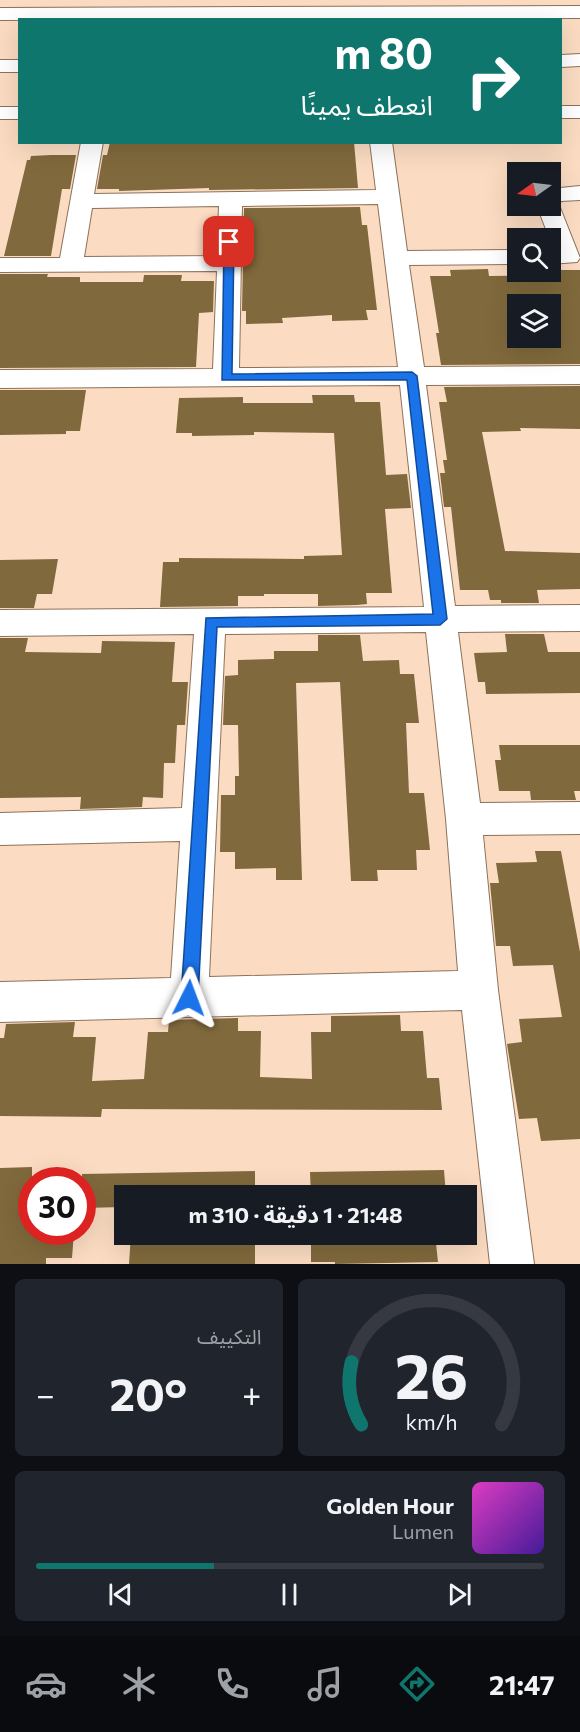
<!DOCTYPE html>
<html lang="ar">
<meta charset="utf-8">
<style>
:root{--surface:#171b24;--page:#20242c;--text:#f1f3f6;--muted:#9ea1a6;--line:#363941;--accent:#0f766e}
body{margin:0;font-family:Commissioner,"Noto Sans Arabic",sans-serif;background:var(--page);color:var(--text);direction:rtl;height:100vh;display:flex;flex-direction:column;font-size:22px;white-space:nowrap}
*{box-sizing:border-box;margin:0}
p{font-size:20px;color:var(--muted)}
.icon{flex:none;width:33px;height:33px;fill:none;stroke:currentColor;stroke-width:2;stroke-linecap:round;stroke-linejoin:round}
.map{position:relative;height:1264px;overflow:hidden;direction:ltr}
.sheet{display:flex;flex-direction:column;gap:15px;padding:15px;background:#0d0f14;flex:1}
.sheet>*{flex:none}
.top-card{position:absolute;left:18px;top:18px;width:544px;height:126px;border-radius:0px;box-shadow:0 6px 24px #0002;direction:rtl;background:#0f766e;color:#fff;overflow:hidden}
.needle{width:39px;rotate:256deg}
.controls{position:absolute;left:507px;top:162px;display:grid;gap:12px}
.controls a{display:grid;place-items:center;width:54px;height:54px;border-radius:0px;background:var(--surface);box-shadow:0 6px 24px #0002;font-size:30px}
.speed{position:absolute;left:18px;top:1167px;display:flex;gap:12px;font-size:30px;font-weight:700;text-align:center}
.speed>*{display:grid;place-content:center;width:78px;height:78px;border-radius:50%;background:var(--surface);box-shadow:0 6px 24px #0002;line-height:1}
.speed .limit{border:9px solid #d22;background:#fff;color:#111}
.pin{position:absolute;display:grid;place-items:center;width:51px;height:51px;color:#fff;margin:-26px;border-radius:12px;box-shadow:0 3px 9px #0006}
.me{position:absolute;width:66px;margin:-33px;rotate:3deg;stroke-linejoin:round;filter:drop-shadow(0 0 4px #0008)}
.turn{display:flex;align-items:center;gap:21px;height:126px;padding:0 30px;font-size:27px}
.turn .icon{width:78px;height:78px;stroke-width:2.5}
.turn b{display:block;font-size:42px;line-height:51px}
.big{font-size:45px;font-weight:700;line-height:1.1}
.sheet .widget{flex:1;display:flex;flex-direction:column;justify-content:center;gap:9px;min-width:0;padding:0 21px;border-radius:9px;background:var(--page)}
.sheet .dial{align-items:center;gap:0}
.dial svg{height:156px;overflow:visible;fill:none;stroke:var(--line);stroke-width:7;stroke-linecap:round;text-anchor:middle}
.dial text{fill:var(--text);stroke:none}
.song{display:flex;align-items:center;gap:18px}
.cover{width:72px;height:72px;border-radius:9px;background:linear-gradient(135deg,hsl(310 70% 55%),hsl(260 70% 35%))}
.played{height:6px;border-radius:3px;background:linear-gradient(90deg,var(--accent) 35%,var(--line) 35%)}
.keys{display:flex;justify-content:space-around;direction:ltr}
.heat{display:flex;justify-content:space-between;align-items:center;font-size:33px;direction:ltr}
.sheet .tiles{flex:1;display:grid;gap:15px;grid-template-columns:1fr 1fr}
.widget:last-child{grid-column:span 2}
.trip{position:absolute;left:114px;top:1185px;width:363px;height:60px;border-radius:0px;background:var(--surface);box-shadow:0 6px 24px #0002;font-weight:700;line-height:60px;text-align:center;direction:rtl}
.tabs{display:flex;height:96px;justify-content:space-around;align-items:center;background:#090b0e;color:var(--muted)}
.tabs .icon{width:42px;height:42px}
.tabs .on{color:var(--accent)}
.tabs b{font-size:27px;color:var(--text)}
.map>svg:first-child{display:block}
.building{fill:#80693c;fill-rule:evenodd}
.lines{fill:none;stroke-linecap:round;stroke-linejoin:round}
.minor-casing{stroke:#8d7159;stroke-width:2}
.minor{fill:#fff;fill-rule:evenodd}
.route{fill:#1a73e8;stroke:#114b97;stroke-width:1.5}
</style>
<div class="map">
<svg width="580" height="1264" viewBox="0 0 580 1264">
<rect width="100%" height="100%" fill="#fbdcc2"/>
<g class="building">
<polygon points="110,142 354,142 358,188 209,190 209,188 119,191 119,189 97,189 103,155 107,155"/>
<polygon points="51,155 76,155 70,189 62,189 51,256 4,256 27,160 30,160 31,156"/>
<polygon points="360,207 362,225 367,225 377,310 366,310 368,320 332,321 332,315 282,318 283,323 246,324 246,311 242,311 244,208"/>
<path d="M488 269 489 276 548 275 547 272 550 270H580V364L441 365 436 333H439L430 276H451L450 270ZM518 304H550V338H518Z"/>
<polygon points="0,274 48,274 47,277 80,277 80,282 143,282 144,275 182,275 181,281 214,281 213,312 199,313 196,367 0,368"/>
<polygon points="580,386 580,429 520,428 521,431 482,432 505,551 580,553 580,589 537,590 539,603 501,603 501,600 490,600 488,590 460,590 451,507 444,507 440,473 445,473 443,460 447,460 439,402 447,402 444,387"/>
<polygon points="0,390 86,390 80,431 66,431 66,434 0,435"/>
<polygon points="312,395 354,395 355,402 380,402 386,475 407,474 411,508 385,509 392,593 366,593 367,604 357,605 318,606 318,594 264,594 264,596 238,596 238,606 160,607 163,562 179,562 179,558 304,559 304,556 342,555 334,433 254,432 254,435 192,436 192,433 176,433 179,398 243,397 243,403 313,403"/>
<polygon points="58,559 52,594 37,594 34,608 0,608 0,560"/>
<polygon points="505,634 544,634 548,652 580,652 580,693 486,694 485,682 478,682 474,653 507,652"/>
<polygon points="318,635 360,635 363,661 399,660 400,674 414,674 419,723 406,723 409,793 424,793 430,850 416,850 417,870 377,870 378,881 351,881 340,682 296,683 302,880 276,880 276,868 235,869 235,852 220,852 221,795 235,795 235,776 239,776 238,725 223,725 225,676 238,675 238,660 274,659 274,651 318,651"/>
<polygon points="0,638 28,638 25,652 101,653 102,641 175,642 172,682 188,682 185,725 177,725 175,763 164,763 163,798 143,797 142,807 80,809 81,797 0,798"/>
<polygon points="499,745 580,745 580,791 574,791 576,800 531,800 530,791 499,791 495,760 501,760"/>
<polygon points="535,851 561,851 580,952 580,1139 541,1141 537,1118 519,1119 507,1044 522,1042 519,1019 562,1017 553,965 513,966 510,946 496,946 490,883 499,883 496,863 537,862"/>
<polygon points="400,1015 401,1031 423,1031 427,1078 439,1078 442,1110 102,1109 101,1117 0,1116 0,1038 4,1038 6,1024 75,1022 73,1037 96,1037 92,1081 144,1079 148,1032 168,1032 169,1020 238,1018 238,1031 261,1031 260,1077 312,1079 311,1032 331,1032 331,1016"/>
<polygon points="32,1167 32,1232 74,1232 72,1258 46,1258 46,1264 0,1264 0,1168"/>
<polygon points="444,1170 446,1196 311,1196 310,1172"/>
<polygon points="255,1171 255,1196 124,1196 124,1207 82,1208 82,1174"/>
<polygon points="131,1234 255,1234 255,1264 129,1264"/>
<polygon points="311,1234 435,1234 438,1262 335,1264 335,1262 311,1262"/>
</g>
<g class="lines">
<defs>
<g id="minor">
<polygon points="580,6 580,18 0,20 0,8"/>
<polygon points="580,54 580,66 561,67 561,55"/>
<rect x="0" y="60" width="20" height="12"/>
<rect x="561" y="106" width="19" height="12"/>
<rect x="0" y="107" width="20" height="12"/>
<path d="M81 142H103L94 194 376 190 370 142H392L407 251 518 250V264L409 265 424 367 580 366V384L426 385 455 606 580 605V631L458 632 480 803 580 802V834L483 835 498 990 534 1264H490L462 1010 0 1022V982L171 978 180 841 0 845V813L182 808 194 634 0 636V610L424 607 400 385 0 388V370L213 369 217 271 0 272V258H60ZM378 204 398 367 239 368 242 206ZM219 206 217 256 84 257 92 208ZM426 632 446 819 458 971 209 977 225 634Z"/>
<polygon points="580,186 580,200 561,201 559,205 580,258 577,262 550,264 550,250 554,250 537,206 550,206 550,189"/>
</g>
</defs>
<use href="#minor" class="minor-casing"/>
<use href="#minor" class="minor"/>
</g>
<polygon class="route" points="229,238 234,242 232,374 412,372 417,376 447,619 440,625 217,627 198,998 195,1003 189,1006 183,1003 181,998 206,618 433,614 407,380 222,380 224,242"/>
</svg>
<div class="controls">
<a><svg class="needle" viewBox="-14 -14 28 28"><path d="M0-13l5 13h-10z" fill="#e53935"/><path d="M0 13l5-13h-10z" fill="#9ea1a6"/></svg></a>
<a><svg class="icon" aria-label="search" viewBox="0 0 24 24"><circle cx="10" cy="10" r="6"/><path d="M15 15l6 6"/></svg></a>
<a><svg class="icon" aria-label="layers" viewBox="0 0 24 24"><path d="M12 4l9 5-9 5-9-5zM3 14l9 5 9-5"/></svg></a>
</div>
<div class="speed"><div class="limit">30</div></div>
<div class="pin" style="left:229px;top:242px;background:#d93025"><svg class="icon" aria-label="arrive" viewBox="0 0 24 24"><path d="M6 21V4h12l-3 4 3 4H6"/></svg></div>
<svg class="me" style="left:189px;top:998px" viewBox="-20 -20 40 40"><path d="M0-17L14 15 0 8-14 15z" fill="#1a73e8" stroke="#fff" stroke-width="4"/></svg>
<div class="trip">21:48 · 1 دقيقة · 310 m</div>
<div class="top-card">
<div class="turn"><svg class="icon" aria-label="right" viewBox="0 0 24 24"><path d="M7 20v-9h11M14 6l5 5-5 5"/></svg><div><b>80 m</b>انعطف يمينًا</div></div>
</div>
</div>
<section class="sheet">
<div class="tiles">
<div class="widget dial"><svg viewBox="0 0 100 80">
<path d="M14 69A42 42 0 1 1 86 69"/>
<path d="M14 69A42 42 0 0 1 9 37" stroke="#0f766e"/>
<text x="50" y="56" font-size="32" font-weight="700">26</text>
<text x="50" y="72" font-size="11">km/h</text>
</svg></div>
<div class="widget"><p>التكييف</p>
<div class="heat"><a>−</a><b class="big">20°</b><a>+</a></div>
</div>
<div class="widget">
<div class="song"><i class="cover"></i><div><b>Golden Hour</b><p>Lumen</p></div></div>
<div class="played"></div>
<div class="keys"><svg class="icon" aria-label="previous" viewBox="0 0 24 24"><path d="M18 5L8 12l10 7zM5 5v14"/></svg><svg class="icon" aria-label="pause" viewBox="0 0 24 24"><path d="M8 5v14M16 5v14"/></svg><svg class="icon" aria-label="next" viewBox="0 0 24 24"><path d="M6 5l10 7-10 7zM19 5v14"/></svg></div>
</div>
</div>
</section>
<nav class="tabs">
<b>21:47</b>
<svg class="icon on" aria-label="directions" viewBox="0 0 24 24"><path d="M12 3l9 9-9 9-9-9zM9 14v-3h6M13 9l2 2-2 2"/></svg>
<svg class="icon" aria-label="music" viewBox="0 0 24 24"><path d="M9 18V5l10-2v13"/><circle cx="6" cy="18" r="3"/><circle cx="16" cy="16" r="3"/></svg>
<svg class="icon" aria-label="phone" viewBox="0 0 24 24"><path d="M5 4h4l2 5-3 2q2 4 5 5l2-3 5 2v4C11 20 4 13 5 4z"/></svg>
<svg class="icon" aria-label="climate" viewBox="0 0 24 24"><path d="M12 3v18M4 7l16 10M4 17L20 7"/></svg>
<svg class="icon" aria-label="car" viewBox="0 0 24 24"><path d="M5 17H2v-5l4-1 3-4h7l3 4 3 1v5h-3M9 17h6M6 11h13"/><circle cx="7" cy="17" r="2"/><circle cx="17" cy="17" r="2"/></svg>
</nav>
